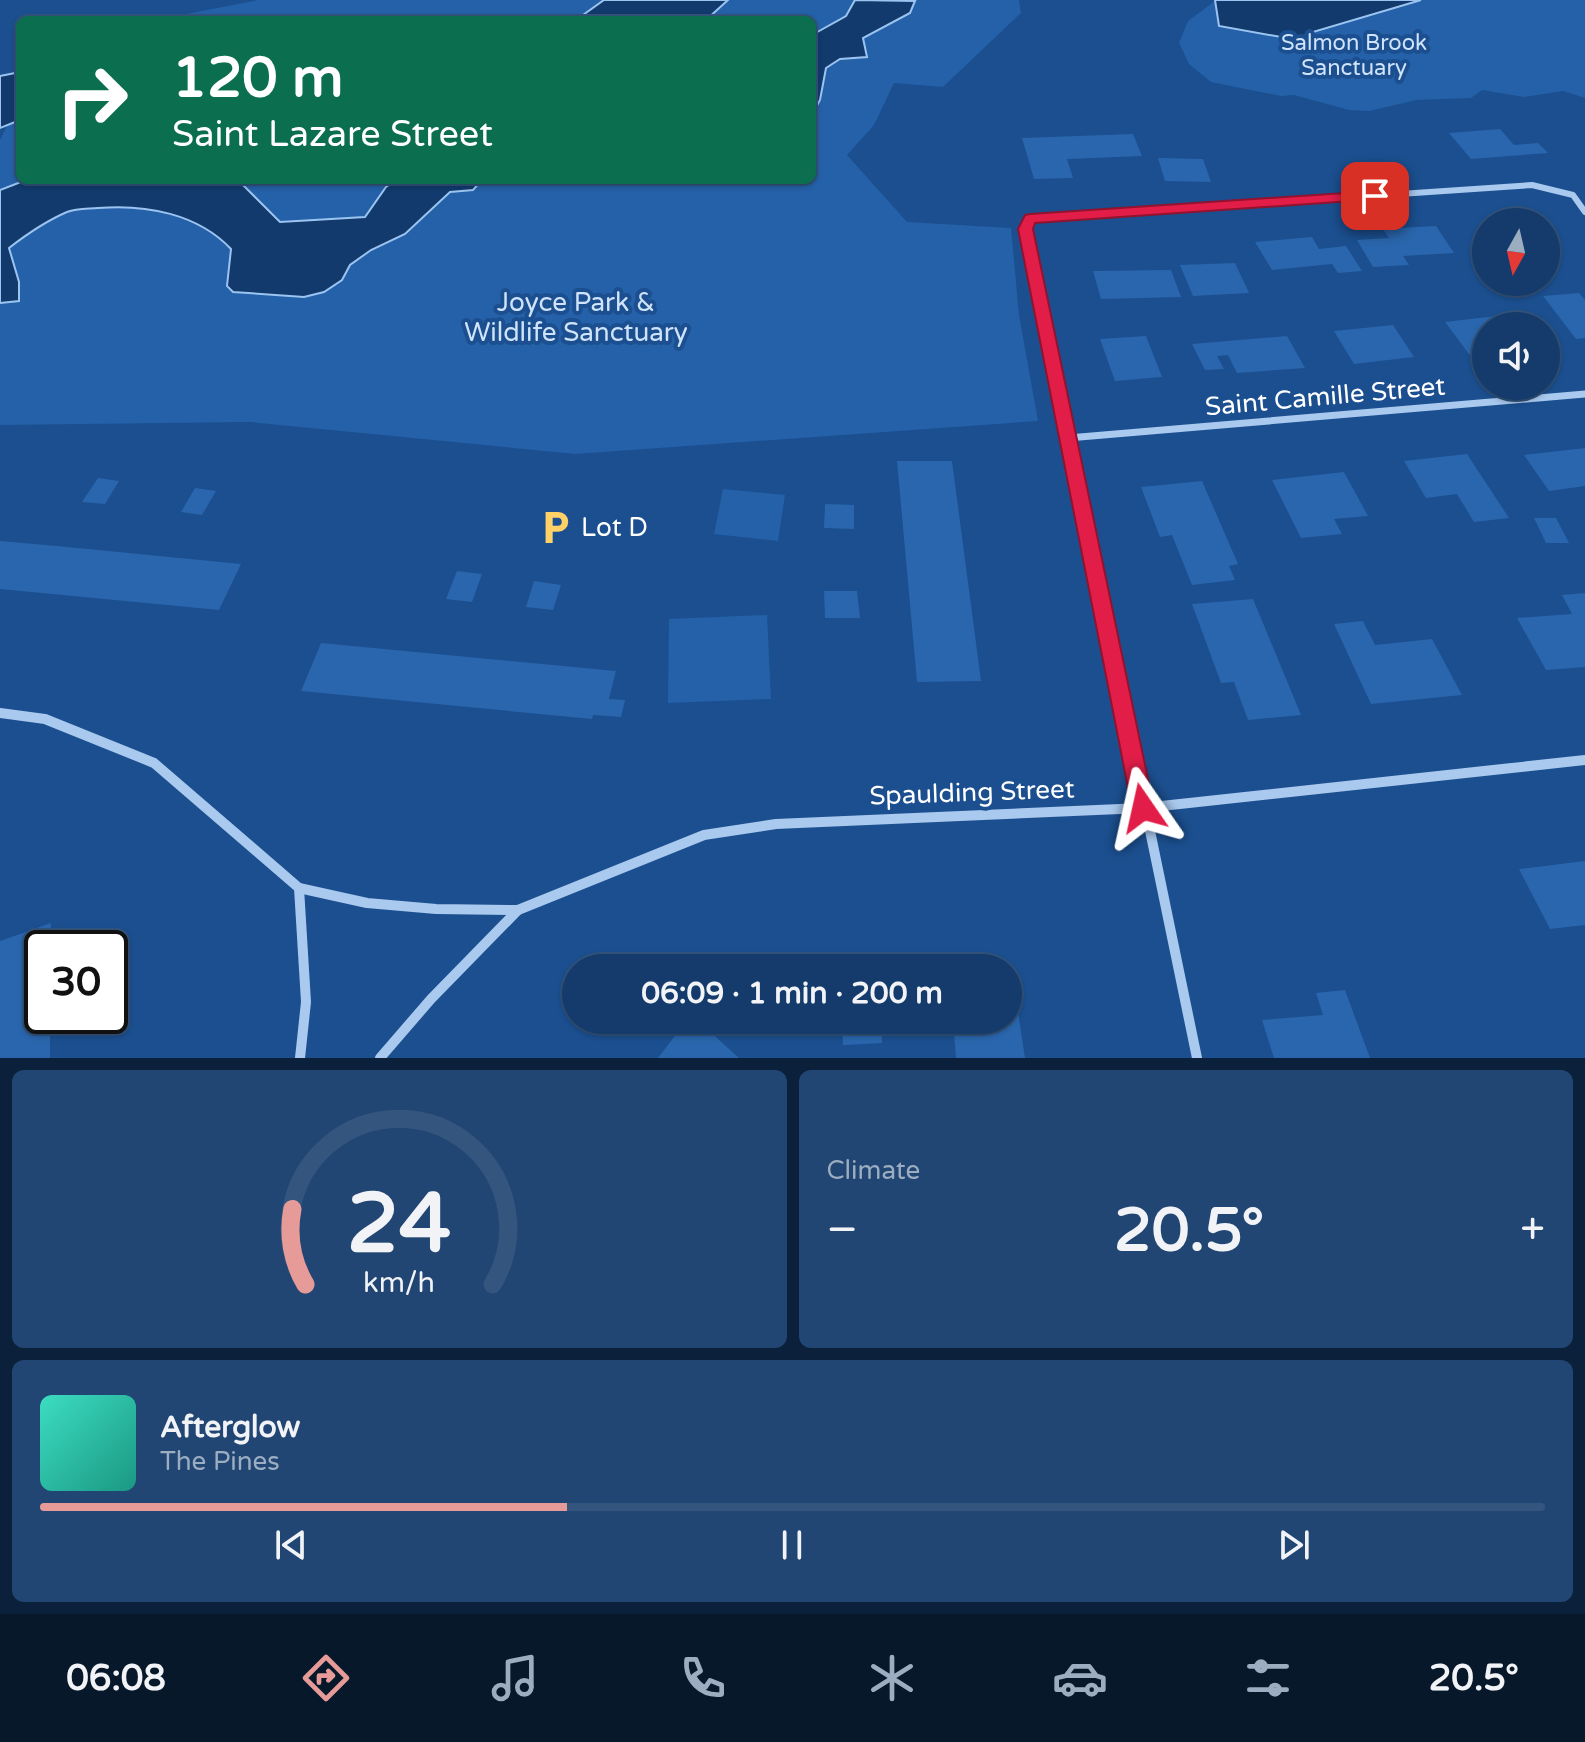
<!DOCTYPE html>
<meta charset="utf-8">
<style>
:root{--surface:#143b6b;--page:#214673;--text:#f1f3f6;--muted:#9dadc1;--line:#33557e;--accent:#e69b98}
body{margin:0;font-family:"Varela Round",sans-serif;background:var(--page);color:var(--text);height:100vh;display:flex;flex-direction:column;font-size:30px;white-space:nowrap}
*{box-sizing:border-box;margin:0}
p{font-size:26px;color:var(--muted)}
.icon{flex:none;width:44px;height:44px;fill:none;stroke:currentColor;stroke-width:2;stroke-linecap:round;stroke-linejoin:round}
.map{position:relative;height:1058px;overflow:hidden}
.panel{display:flex;flex-direction:column;gap:12px;padding:12px;background:#0b203b;flex:1}
.panel>*{flex:none}
.top-card{position:absolute;left:16px;top:16px;width:800px;height:168px;border-radius:12px;box-shadow:0 2px 6px #0004,0 0 0 2px var(--line);background:#0b6e4f;color:#fff;overflow:hidden}
.needle{width:52px;rotate:188deg}
.fabs{position:absolute;left:1472px;top:208px;display:grid;gap:16px}
.fabs a{display:grid;place-items:center;width:88px;height:88px;border-radius:50%;background:var(--surface);box-shadow:0 2px 6px #0004,0 0 0 2px var(--line);font-size:40px}
.speed{position:absolute;left:24px;top:930px;display:flex;gap:16px;font-size:40px;font-weight:700;text-align:center}
.speed>*{display:grid;place-content:center;width:104px;height:104px;border-radius:50%;background:var(--surface);box-shadow:0 2px 6px #0004,0 0 0 2px var(--line);line-height:1}
.speed .limit{border:4px solid #111;border-radius:12px;background:#fff;color:#111}
.pin{position:absolute;display:grid;place-items:center;width:68px;height:68px;color:#fff;margin:-34px;border-radius:16px;box-shadow:0 4px 12px #0006}
.me{position:absolute;width:88px;margin:-44px;rotate:349deg;stroke-linejoin:round;filter:drop-shadow(0 0 6px #0008)}
.turn{display:flex;align-items:center;gap:28px;height:168px;padding:0 24px;font-size:36px}
.turn .icon{width:104px;height:104px;stroke-width:2.5}
.turn b{display:block;font-size:56px;line-height:68px}
.big{font-size:60px;font-weight:800;line-height:1.1}
.panel .tile{flex:1;display:flex;flex-direction:column;justify-content:center;gap:12px;min-width:0;padding:0 28px;border-radius:12px;background:var(--page)}
.panel .dial{align-items:center;gap:0}
.dial svg{height:208px;overflow:visible;fill:none;stroke:var(--line);stroke-width:7;stroke-linecap:round;text-anchor:middle}
.dial text{fill:var(--text);stroke:none}
.song{display:flex;align-items:center;gap:24px}
.cover{width:96px;height:96px;border-radius:12px;background:linear-gradient(135deg,hsl(170 70% 55%),hsl(170 70% 35%))}
.played{height:8px;border-radius:4px;background:linear-gradient(90deg,var(--accent) 35%,var(--line) 35%)}
.keys{display:flex;justify-content:space-around;direction:ltr}
.heat{display:flex;justify-content:space-between;align-items:center;font-size:44px;direction:ltr}
.panel .tiles{flex:1;display:grid;gap:12px;grid-template-columns:1fr 1fr}
.tile:last-child{grid-column:span 2}
.trip{position:absolute;left:562px;top:954px;width:460px;height:80px;border-radius:40px;background:var(--surface);box-shadow:0 2px 6px #0004,0 0 0 2px var(--line);font-weight:800;line-height:80px;text-align:center}
.menu{display:flex;height:128px;justify-content:space-around;align-items:center;background:#08182b;color:var(--muted)}
.menu .icon{width:56px;height:56px}
.menu .selected{color:var(--accent)}
.menu b{font-size:36px;color:var(--text)}
.map>svg:first-child{display:block}
.green{fill:#2461a8}
.water{fill:#123a6d;stroke:#9cc4f0;stroke-width:2}
.building{fill:#2a66ad}
.lines{fill:none;stroke-linecap:round;stroke-linejoin:round}
.street-far2{stroke:#a9c9ee;stroke-width:6}
.street-far1{stroke:#a9c9ee;stroke-width:7}
.street{stroke:#a9c9ee;stroke-width:10}
.route{fill:#e11d48;stroke:#92132f;stroke-width:2}
.labels{text-anchor:middle;stroke-width:8;stroke-linejoin:round;paint-order:stroke}
.far-park-label{font-size:22px;fill:#cfe3fa;stroke:#1b4f8f}
.park-label{font-size:26px;fill:#cfe3fa;stroke:#1b4f8f}
.street-label{font-size:26px;fill:#fff;stroke:#1b4f8f}
.poi-label{font-size:26px;fill:#fff;stroke:#1b4f8f;text-anchor:start}
</style>
<div class="map">
<svg width="1585" height="1058" viewBox="0 0 1585 1058">
<rect width="100%" height="100%" fill="#1b4f8f"/>
<g class="green">
<polygon points="258,0 1019,0 1021,13 943,87 894,83 874,125 847,155 907,222 1011,228 1019,315 1038,421 575,454 250,422 0,425 0,140 20,100 20,180 812,180 812,20 155,20"/>
<polygon points="1226,0 1585,0 1585,98 1563,91 1524,97 1482,90 1471,98 1417,100 1369,111 1349,110 1294,95 1281,96 1211,82 1189,64 1179,43 1188,21 1215,1 1219,26"/>
<polygon points="723,489 785,495 778,541 714,534"/>
<polygon points="767,615 771,699 668,703 669,619"/>
</g>
<g class="water">
<polygon points="604,0 728,0 706,20 576,20"/>
<polygon points="855,0 915,1 910,13 863,38 867,57 840,59 826,68 820,100 812,115 812,35 846,16"/>
<polygon points="1215,0 1421,0 1306,34 1303,41 1219,26"/>
<polygon points="20,72 20,120 0,128 0,76"/>
<path d="M26 180H238L280 222 365 217 386 187 396 180H482L473 190 450 192 405 234 371 250 350 265 342 280 324 292 304 297 233 292 227 286 231 249C198 214 146 204 98 208 89 209 77 208 67 212 46 221 27 234 9 248L19 282V301L0 303V190Z"/>
</g>
<g class="building">
<polygon points="1500,129 1514,145 1538,143 1548,153 1471,159 1449,133"/>
<polygon points="1133,134 1142,156 1067,159 1073,178 1034,179 1022,138"/>
<polygon points="1158,158 1203,159 1211,182 1165,181"/>
<polygon points="1436,226 1454,253 1403,256 1409,265 1373,267 1357,240 1389,238 1383,229"/>
<polygon points="1312,237 1319,249 1346,246 1362,271 1338,273 1332,264 1272,270 1255,242"/>
<polygon points="1235,263 1249,293 1193,296 1180,265"/>
<polygon points="1171,270 1181,297 1101,299 1093,271"/>
<polygon points="1513,282 1529,282 1536,291 1520,292"/>
<polygon points="1579,293 1585,300 1585,338 1576,339 1543,296"/>
<polygon points="1505,315 1513,326 1486,326 1486,352 1469,354 1445,322"/>
<polygon points="1393,325 1414,357 1354,364 1334,331"/>
<polygon points="1146,336 1162,377 1115,381 1100,339"/>
<polygon points="1287,336 1305,368 1237,373 1228,355 1217,356 1224,369 1205,370 1192,344"/>
<polygon points="1585,448 1585,486 1549,491 1524,455"/>
<polygon points="1467,454 1509,518 1474,522 1457,494 1426,498 1404,461"/>
<polygon points="897,461 952,461 981,681 917,682"/>
<polygon points="1344,472 1368,516 1334,519 1342,534 1301,538 1272,480"/>
<polygon points="98,478 119,481 105,504 82,502"/>
<polygon points="1202,481 1238,564 1229,566 1235,580 1192,585 1172,535 1160,537 1141,487"/>
<polygon points="195,488 216,491 202,515 181,512"/>
<polygon points="825,504 854,505 854,529 824,528"/>
<polygon points="1534,518 1556,518 1569,543 1546,543"/>
<polygon points="0,541 57,546 241,564 219,610 0,589"/>
<polygon points="457,571 482,574 472,602 446,599"/>
<polygon points="534,581 561,585 553,610 526,607"/>
<polygon points="824,591 857,591 860,618 825,618"/>
<polygon points="1585,593 1585,667 1546,670 1517,618 1572,614 1562,595"/>
<polygon points="1253,599 1301,715 1248,720 1234,682 1221,683 1192,604"/>
<polygon points="1363,621 1375,645 1432,639 1462,695 1371,704 1334,624"/>
<polygon points="321,643 616,671 609,699 625,700 621,717 593,715 592,719 301,691"/>
<polygon points="1585,861 1585,925 1550,929 1519,869"/>
<polygon points="51,923 50,948 42,948 42,1016 50,1016 50,1058 0,1058 0,941"/>
<polygon points="1345,990 1370,1058 1274,1058 1262,1020 1323,1015 1316,993"/>
<polygon points="1008,999 1016,999 1025,1058 956,1058 953,1020 1008,1020"/>
<polygon points="687,1020 697,1020 739,1058 658,1058"/>
<polygon points="842,1020 881,1020 882,1043 843,1045"/>
</g>
<g class="lines">
<polyline class="street-far2" points="1034,270 1025,229 1030,219 1532,185 1573,195 1585,212"/>
<g class="street-far1">
<polyline points="1033,268 1105,615"/>
<polyline points="1068,438 1585,394"/>
</g>
<g class="street">
<polyline points="1105,613 1197,1058"/>
<polyline points="0,713 45,719 154,763 299,888 306,1002 300,1058"/>
<polyline points="299,888 367,903 436,909 518,910 431,999 380,1058"/>
<polyline points="518,910 704,835 776,824 1143,808 1585,760"/>
</g>
</g>
<polygon class="route" points="1375,191 1382,196 1380,199 1035,223 1033,229 1154,808 1151,815 1143,818 1135,815 1132,808 1018,229 1025,215 1030,214"/>
<defs>
<symbol id="parking-bare" viewBox="-9 -9 18 18"><path d="M-3.5-5.5H1a3.5 3.5 0 0 1 0 7H-1V5.5H-3.5ZM-1-3.4V-.6H.8a1.4 1.4 0 0 0 0-2.8Z" fill="#ffd166" stroke="#1b4f8f" stroke-width="2.5" paint-order="stroke"/></symbol>
</defs>
<g fill-rule="evenodd">
<use href="#parking-bare" x="530" y="502" width="51" height="51"/>
</g>
<g class="labels">
<g class="far-park-label">
<text x="1354" y="50">Salmon Brook<tspan x="1354" dy="25">Sanctuary</tspan></text>
</g>
<g class="park-label">
<text x="576" y="311">Joyce Park &amp;<tspan x="576" dy="30">Wildlife Sanctuary</tspan></text>
</g>
<g class="street-label">
<text transform="translate(1325 396) rotate(-5)" y="9">Saint Camille Street</text>
<text transform="translate(972 792) rotate(-2)" y="9">Spaulding Street</text>
</g>
<g class="poi-label">
<text x="581" y="536">Lot D</text>
</g>
</g>
</svg>
<div class="fabs">
<a><svg class="needle" viewBox="-14 -14 28 28"><path d="M0-13l5 13h-10z" fill="#e53935"/><path d="M0 13l5-13h-10z" fill="#9dadc1"/></svg></a>
<a><svg class="icon" aria-label="sound" viewBox="0 0 24 24"><path d="M4 9h4l5-4v14l-5-4H4zM17 9q2 3 0 6"/></svg></a>
</div>
<div class="speed"><div class="limit">30</div></div>
<div class="pin" style="left:1375px;top:196px;background:#d93025"><svg class="icon" aria-label="arrive" viewBox="0 0 24 24"><path d="M6 21V4h12l-3 4 3 4H6"/></svg></div>
<svg class="me" style="left:1143px;top:808px" viewBox="-20 -20 40 40"><path d="M0-17L14 15 0 8-14 15z" fill="#e11d48" stroke="#fff" stroke-width="4"/></svg>
<div class="trip">06:09 · 1 min · 200 m</div>
<div class="top-card">
<div class="turn"><svg class="icon" aria-label="right" viewBox="0 0 24 24"><path d="M7 20v-9h11M14 6l5 5-5 5"/></svg><div><b>120 m</b>Saint Lazare Street</div></div>
</div>
</div>
<section class="panel">
<div class="tiles">
<div class="tile dial"><svg viewBox="0 0 100 80">
<path d="M14 69A42 42 0 1 1 86 69"/>
<path d="M14 69A42 42 0 0 1 9 40" stroke="#e69b98"/>
<text x="50" y="56" font-size="32" font-weight="700">24</text>
<text x="50" y="72" font-size="11">km/h</text>
</svg></div>
<div class="tile"><p>Climate</p>
<div class="heat"><a>−</a><b class="big">20.5°</b><a>+</a></div>
</div>
<div class="tile">
<div class="song"><i class="cover"></i><div><b>Afterglow</b><p>The Pines</p></div></div>
<div class="played"></div>
<div class="keys"><svg class="icon" aria-label="previous" viewBox="0 0 24 24"><path d="M18 5L8 12l10 7zM5 5v14"/></svg><svg class="icon" aria-label="pause" viewBox="0 0 24 24"><path d="M8 5v14M16 5v14"/></svg><svg class="icon" aria-label="next" viewBox="0 0 24 24"><path d="M6 5l10 7-10 7zM19 5v14"/></svg></div>
</div>
</div>
</section>
<nav class="menu">
<b>06:08</b>
<svg class="icon selected" aria-label="directions" viewBox="0 0 24 24"><path d="M12 3l9 9-9 9-9-9zM9 14v-3h6M13 9l2 2-2 2"/></svg>
<svg class="icon" aria-label="music" viewBox="0 0 24 24"><path d="M9 18V5l10-2v13"/><circle cx="6" cy="18" r="3"/><circle cx="16" cy="16" r="3"/></svg>
<svg class="icon" aria-label="phone" viewBox="0 0 24 24"><path d="M5 4h4l2 5-3 2q2 4 5 5l2-3 5 2v4C11 20 4 13 5 4z"/></svg>
<svg class="icon" aria-label="climate" viewBox="0 0 24 24"><path d="M12 3v18M4 7l16 10M4 17L20 7"/></svg>
<svg class="icon" aria-label="car" viewBox="0 0 24 24"><path d="M5 17H2v-5l4-1 3-4h7l3 4 3 1v5h-3M9 17h6M6 11h13"/><circle cx="7" cy="17" r="2"/><circle cx="17" cy="17" r="2"/></svg>
<svg class="icon" aria-label="filters" viewBox="0 0 24 24"><path d="M4 7h16M4 17h16"/><circle cx="9" cy="7" r="2"/><circle cx="15" cy="17" r="2"/></svg>
<b>20.5°</b>
</nav>
